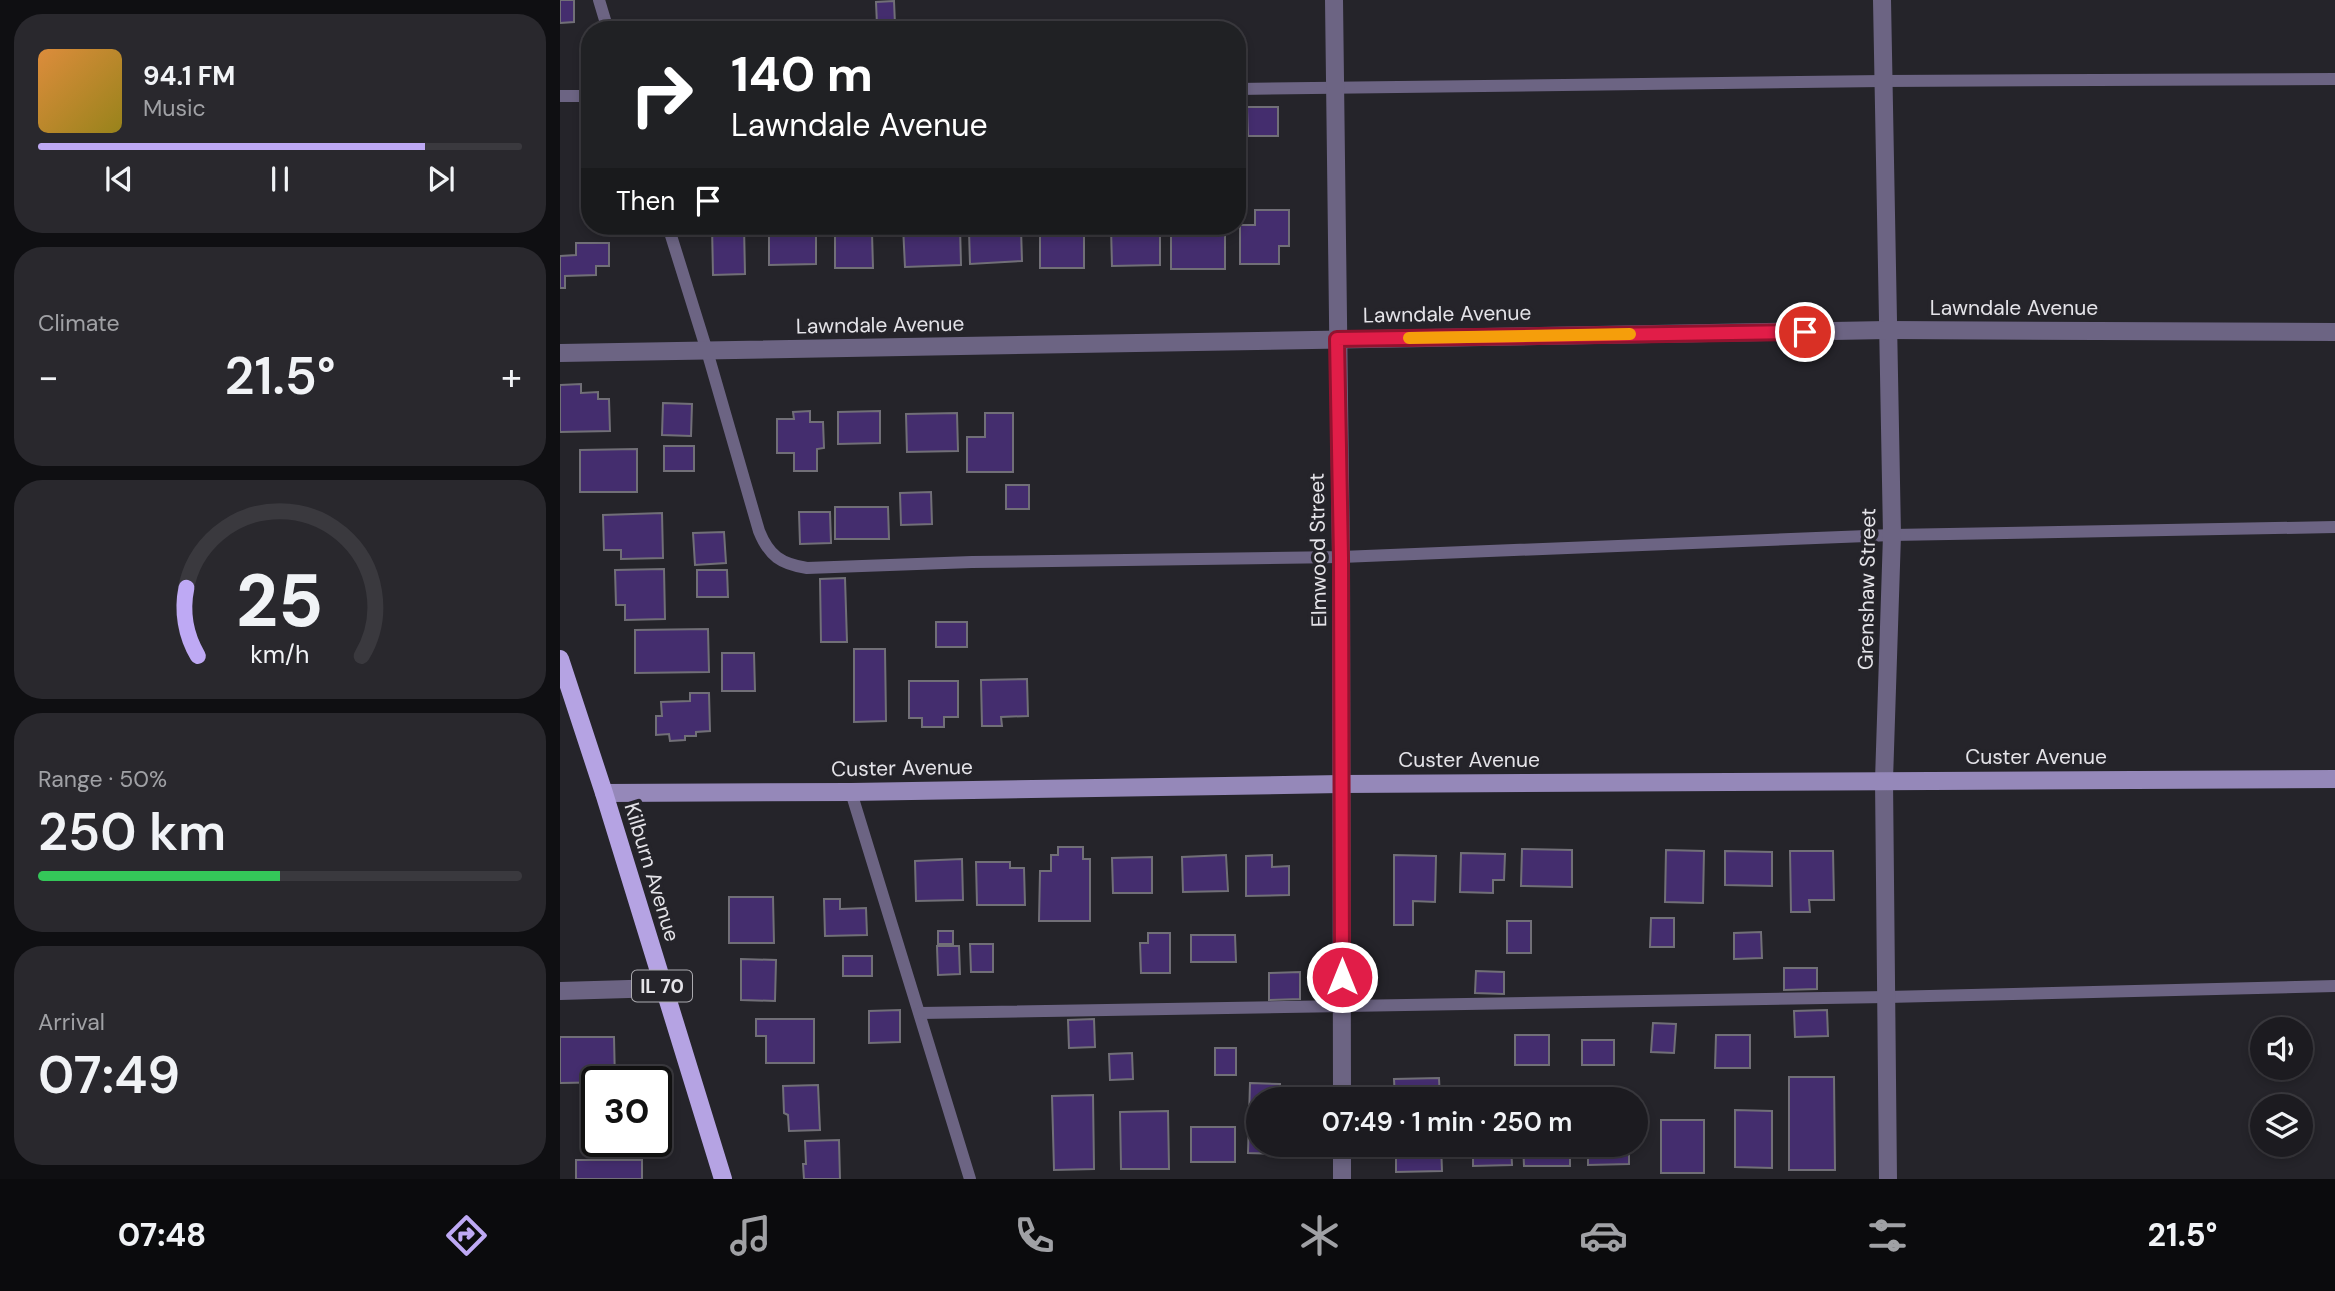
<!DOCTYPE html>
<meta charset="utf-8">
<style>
:root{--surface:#1c1b20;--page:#29282d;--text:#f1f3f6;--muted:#a0a1a5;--line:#3a393e;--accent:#bea9f4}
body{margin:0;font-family:"DM Sans",sans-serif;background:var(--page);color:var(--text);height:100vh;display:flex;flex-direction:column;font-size:26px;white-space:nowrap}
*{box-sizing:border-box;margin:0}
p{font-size:23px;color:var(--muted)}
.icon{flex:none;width:38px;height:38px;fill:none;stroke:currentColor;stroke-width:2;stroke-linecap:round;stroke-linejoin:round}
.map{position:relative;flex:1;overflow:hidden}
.details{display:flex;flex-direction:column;gap:14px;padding:14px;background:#0f0f12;width:560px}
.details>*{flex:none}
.guide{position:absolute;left:21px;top:21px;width:665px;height:214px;border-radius:28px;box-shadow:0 4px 10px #0003,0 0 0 2px var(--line);background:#202124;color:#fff;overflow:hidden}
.tools{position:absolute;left:1690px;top:1017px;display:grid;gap:14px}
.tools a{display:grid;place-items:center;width:63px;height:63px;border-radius:50%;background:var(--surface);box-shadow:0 4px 10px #0003,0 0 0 2px var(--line);font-size:35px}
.speed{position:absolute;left:21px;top:1066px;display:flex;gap:14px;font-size:35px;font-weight:700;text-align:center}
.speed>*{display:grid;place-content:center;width:91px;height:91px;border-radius:50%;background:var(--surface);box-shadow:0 4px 10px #0003,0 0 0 2px var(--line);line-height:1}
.speed .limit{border:4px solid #111;border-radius:10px;background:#fff;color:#111}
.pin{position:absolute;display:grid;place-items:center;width:60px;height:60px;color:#fff;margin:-30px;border:4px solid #fff;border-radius:50%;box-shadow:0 2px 7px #0007}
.me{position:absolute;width:77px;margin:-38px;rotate:0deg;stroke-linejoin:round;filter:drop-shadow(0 0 5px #0008)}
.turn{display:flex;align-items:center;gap:24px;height:147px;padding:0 35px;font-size:32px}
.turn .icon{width:91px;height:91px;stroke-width:2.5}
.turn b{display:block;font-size:49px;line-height:60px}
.then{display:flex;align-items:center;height:66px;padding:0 35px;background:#0003;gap:14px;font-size:26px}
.big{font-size:52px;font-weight:600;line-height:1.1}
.details .card{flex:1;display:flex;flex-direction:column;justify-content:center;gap:10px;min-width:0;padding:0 24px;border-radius:28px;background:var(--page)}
.details .dial{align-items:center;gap:0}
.dial svg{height:182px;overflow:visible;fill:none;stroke:var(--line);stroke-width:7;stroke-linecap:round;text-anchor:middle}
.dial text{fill:var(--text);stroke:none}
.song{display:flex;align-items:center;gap:21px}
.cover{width:84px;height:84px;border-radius:10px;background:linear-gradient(135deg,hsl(30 70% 55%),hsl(50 70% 35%))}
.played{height:7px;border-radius:4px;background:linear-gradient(90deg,var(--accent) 80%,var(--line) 80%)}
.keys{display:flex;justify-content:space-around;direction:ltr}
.heat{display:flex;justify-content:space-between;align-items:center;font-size:38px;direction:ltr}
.charge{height:10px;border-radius:5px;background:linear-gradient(90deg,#34c759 50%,var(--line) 0)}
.trip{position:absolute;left:686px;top:1087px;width:402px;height:70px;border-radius:35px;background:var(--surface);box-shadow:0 4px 10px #0003,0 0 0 2px var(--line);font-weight:600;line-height:70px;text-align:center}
.dock{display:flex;height:112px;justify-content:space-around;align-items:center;background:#0b0b0d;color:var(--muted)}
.dock .icon{width:49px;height:49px}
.dock .selected{color:var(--accent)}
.dock b{font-size:32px;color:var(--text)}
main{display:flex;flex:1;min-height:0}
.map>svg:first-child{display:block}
.building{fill:#442d6e;stroke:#716f77;stroke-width:2}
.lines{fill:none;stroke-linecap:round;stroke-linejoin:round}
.lane{stroke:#6c6483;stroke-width:12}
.street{stroke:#6c6483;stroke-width:18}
.secondary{stroke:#9588b9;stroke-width:18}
.primary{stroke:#b5a3e3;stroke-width:18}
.route-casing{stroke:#92132f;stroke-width:18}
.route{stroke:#e11d48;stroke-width:12}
.slow{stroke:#f59e0b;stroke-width:12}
.labels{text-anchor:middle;stroke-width:7;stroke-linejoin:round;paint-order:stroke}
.shield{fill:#25242a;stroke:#abaaaf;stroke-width:2}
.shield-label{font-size:19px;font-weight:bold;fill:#e4e3e8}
.street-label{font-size:21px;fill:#e4e3e8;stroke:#25242a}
</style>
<main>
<section class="details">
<div class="card">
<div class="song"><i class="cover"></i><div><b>94.1 FM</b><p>Music</p></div></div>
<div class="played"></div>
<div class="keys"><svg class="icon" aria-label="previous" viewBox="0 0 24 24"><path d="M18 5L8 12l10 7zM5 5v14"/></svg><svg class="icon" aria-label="pause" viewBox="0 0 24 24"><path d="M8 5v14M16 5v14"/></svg><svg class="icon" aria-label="next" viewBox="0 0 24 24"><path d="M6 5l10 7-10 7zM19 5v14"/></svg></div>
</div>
<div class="card"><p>Climate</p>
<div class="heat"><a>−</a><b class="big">21.5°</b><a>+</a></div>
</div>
<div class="card dial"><svg viewBox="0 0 100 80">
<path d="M14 69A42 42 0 1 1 86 69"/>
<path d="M14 69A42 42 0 0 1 9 39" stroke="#bea9f4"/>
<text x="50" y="56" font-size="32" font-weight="700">25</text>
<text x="50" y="72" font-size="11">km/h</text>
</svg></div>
<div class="card"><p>Range · 50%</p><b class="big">250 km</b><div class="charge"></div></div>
<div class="card"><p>Arrival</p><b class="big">07:49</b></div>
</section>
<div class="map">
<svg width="1775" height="1179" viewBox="0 0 1775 1179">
<rect width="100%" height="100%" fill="#25242a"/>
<g class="building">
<polygon points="0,0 14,0 14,22 0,23"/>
<polygon points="334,1 335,24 317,25 316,2"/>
<polygon points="255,23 255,30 225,30 224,25"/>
<polygon points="687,107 718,107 718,136 688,136"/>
<polygon points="695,210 729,210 729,246 719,246 719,264 680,264 680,225 695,225"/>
<polygon points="152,226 184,226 185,274 153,275"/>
<polygon points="343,226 400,226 401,265 345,267"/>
<rect x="480" y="226" width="44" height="42"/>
<rect x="611" y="226" width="54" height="43"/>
<polygon points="551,228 600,228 600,265 552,266"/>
<polygon points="461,229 462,261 410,264 409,231"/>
<polygon points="209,232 256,232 256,264 209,265"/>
<polygon points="312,233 313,268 275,268 275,234"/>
<polygon points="16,243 49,243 49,266 36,266 36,275 5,276 5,288 0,288 0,256 16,255"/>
<polygon points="21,384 21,393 38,392 38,399 49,399 50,431 0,432 0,385"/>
<polygon points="103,403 132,404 131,436 102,435"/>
<polygon points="250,411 250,422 263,422 264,448 257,449 257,471 234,471 234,453 217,453 217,419 234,419 233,412"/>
<polygon points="320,411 320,443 278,444 278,412"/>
<polygon points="397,413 398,451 347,452 346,414"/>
<polygon points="425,413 453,413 453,472 407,472 407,437 425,437"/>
<rect x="104" y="446" width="30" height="25"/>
<polygon points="77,449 77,492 20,492 20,450"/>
<rect x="446" y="485" width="23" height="24"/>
<polygon points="371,492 372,524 341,525 340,493"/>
<polygon points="275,507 328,507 329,539 275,539"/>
<polygon points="239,512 270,512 271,543 240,544"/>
<polygon points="102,513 103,558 61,559 61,550 44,550 43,515"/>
<polygon points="164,532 166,563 135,565 133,533"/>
<polygon points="104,569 105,619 65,620 65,605 56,605 55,570"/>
<polygon points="137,570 167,570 168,597 137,597"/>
<polygon points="285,578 287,642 261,642 260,579"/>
<rect x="376" y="622" width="31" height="25"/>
<polygon points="148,629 149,672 75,673 75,630"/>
<polygon points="294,649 325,649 326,721 294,722"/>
<polygon points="162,653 194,653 195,691 162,691"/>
<polygon points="467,679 468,716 441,717 442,726 422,726 421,680"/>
<polygon points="349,681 398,681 398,717 384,717 384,727 362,727 362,718 349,718"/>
<polygon points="130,693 149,693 150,731 136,732 136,736 125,736 125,740 110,741 109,734 96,735 96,716 102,716 101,702 130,701"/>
<polygon points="498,847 523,847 523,859 530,859 530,921 479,921 480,871 491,871 491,855 498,855"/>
<polygon points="962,849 1012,850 1012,887 961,886"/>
<polygon points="1106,850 1144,851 1143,903 1105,902"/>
<polygon points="1165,851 1212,852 1212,886 1165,885"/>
<polygon points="1230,851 1273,851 1274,900 1249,900 1250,912 1231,912"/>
<polygon points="901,853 945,854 944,880 933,880 933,893 900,892"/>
<polygon points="666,855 668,891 623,892 622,857"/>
<polygon points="712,855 712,867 729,866 729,895 686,896 686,856"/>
<polygon points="834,855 876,856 875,902 853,901 853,925 834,925"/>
<polygon points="592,857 592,893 553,893 552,858"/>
<polygon points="402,859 403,900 356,901 355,861"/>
<polygon points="416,862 450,862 450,868 464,868 465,905 417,905"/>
<polygon points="169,897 213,897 214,943 169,943"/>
<polygon points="264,899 280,899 280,909 306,908 307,935 265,936"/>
<polygon points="1091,918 1114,918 1114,947 1090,947"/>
<rect x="947" y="921" width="24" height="32"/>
<rect x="378" y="931" width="15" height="13"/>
<polygon points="1201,932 1202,958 1174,959 1174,933"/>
<polygon points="588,933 610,933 610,973 581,973 580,943 588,943"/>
<polygon points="631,935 675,935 676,962 631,962"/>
<polygon points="410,944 433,944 433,972 411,972"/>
<polygon points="377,946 399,946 400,974 378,975"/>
<rect x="283" y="956" width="29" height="20"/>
<polygon points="181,959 216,960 215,1001 181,1000"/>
<polygon points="1224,968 1257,968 1257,989 1224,990"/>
<polygon points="916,971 944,972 944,994 915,993"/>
<polygon points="740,972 740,999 709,1000 709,973"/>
<polygon points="340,1010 340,1042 309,1043 309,1011"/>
<polygon points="1267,1010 1268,1036 1235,1037 1234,1011"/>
<polygon points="196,1019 254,1019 254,1063 206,1063 206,1036 196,1036"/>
<polygon points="534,1019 535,1047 509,1048 508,1020"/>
<polygon points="1093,1023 1116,1024 1114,1053 1091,1052"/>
<rect x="955" y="1035" width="34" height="30"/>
<polygon points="1156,1035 1190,1035 1190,1068 1155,1068"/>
<polygon points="0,1037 54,1037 55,1082 0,1083"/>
<rect x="1022" y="1040" width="32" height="25"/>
<rect x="655" y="1048" width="21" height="27"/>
<polygon points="572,1053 573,1079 550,1080 549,1054"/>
<polygon points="1229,1077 1274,1077 1275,1170 1229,1170"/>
<polygon points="879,1078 880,1099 835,1099 834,1079"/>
<polygon points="690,1083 720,1084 720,1099 698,1099 698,1144 725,1144 724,1154 688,1153"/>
<polygon points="258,1085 260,1130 229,1131 228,1115 224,1113 223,1086"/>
<polygon points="533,1095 534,1169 494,1170 492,1096"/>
<polygon points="36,1097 37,1141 67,1141 67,1152 21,1151 22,1106 36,1106"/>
<polygon points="1175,1110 1212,1111 1212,1168 1175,1167"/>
<polygon points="608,1111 609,1169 561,1169 560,1112"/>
<rect x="1101" y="1120" width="43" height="53"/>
<rect x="631" y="1127" width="44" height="35"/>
<polygon points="279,1140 280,1179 244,1179 243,1164 246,1164 245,1141"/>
<polygon points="836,1144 881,1144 882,1171 836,1172"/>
<polygon points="913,1144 951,1144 952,1165 913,1166"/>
<polygon points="963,1144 1010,1144 1010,1166 964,1166"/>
<polygon points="1028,1144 1069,1144 1069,1164 1028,1165"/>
<rect x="16" y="1160" width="66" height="19"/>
</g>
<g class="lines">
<g class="lane">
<polyline points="39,0 48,30"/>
<polyline points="677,89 1323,81 1775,79"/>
<polyline points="0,96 30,96"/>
<path d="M108 226 147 351 199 531C209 556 221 564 247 568L412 562 781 557 1332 535 1775 527"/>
<polyline points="291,792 410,1179"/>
<polyline points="360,1013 1327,997 1775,986"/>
</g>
<g class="street">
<polyline points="774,0 781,557 782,1099"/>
<polyline points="1322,0 1332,535 1324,780 1328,1179"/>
<polyline points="0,353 1327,330 1775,332"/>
<polyline points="0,991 103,988"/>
<polyline points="782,1144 782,1179"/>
</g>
<polyline class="secondary" points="44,793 291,792 781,784 1775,779"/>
<polyline class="primary" points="0,659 44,793 163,1179"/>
</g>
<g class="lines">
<defs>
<polyline id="route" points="782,977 781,557 777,339 1245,332"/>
</defs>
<use href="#route" class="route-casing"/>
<use href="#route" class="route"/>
<polyline class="slow" points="849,338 1070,334"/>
</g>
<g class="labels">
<rect class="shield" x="72" y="970.5" width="60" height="31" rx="5"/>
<g class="shield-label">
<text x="102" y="993">IL 70</text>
</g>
<g class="street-label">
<text x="1454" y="315">Lawndale Avenue</text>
<text transform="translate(887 314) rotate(-1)" y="7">Lawndale Avenue</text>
<text transform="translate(320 325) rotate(-1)" y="7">Lawndale Avenue</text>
<text transform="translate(758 550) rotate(-91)" y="7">Elmwood Street</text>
<text transform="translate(1307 589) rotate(-89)" y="7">Grenshaw Street</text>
<text x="1476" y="764">Custer Avenue</text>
<text x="909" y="767">Custer Avenue</text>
<text transform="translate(342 768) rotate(-1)" y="7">Custer Avenue</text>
<text transform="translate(92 872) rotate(73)" y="7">Kilburn Avenue</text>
</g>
</g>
</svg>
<div class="tools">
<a><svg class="icon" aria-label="sound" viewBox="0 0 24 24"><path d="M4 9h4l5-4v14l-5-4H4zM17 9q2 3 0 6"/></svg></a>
<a><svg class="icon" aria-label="layers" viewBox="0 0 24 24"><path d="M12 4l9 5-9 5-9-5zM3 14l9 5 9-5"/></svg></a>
</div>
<div class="speed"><div class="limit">30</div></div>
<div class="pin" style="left:1245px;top:332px;background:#d93025"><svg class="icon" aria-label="arrive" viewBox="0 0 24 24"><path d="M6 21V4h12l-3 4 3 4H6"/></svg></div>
<svg class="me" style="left:782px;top:977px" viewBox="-20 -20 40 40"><circle r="17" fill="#e11d48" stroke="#fff" stroke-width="3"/><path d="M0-11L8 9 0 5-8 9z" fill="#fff"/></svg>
<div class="trip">07:49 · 1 min · 250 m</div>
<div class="guide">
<div class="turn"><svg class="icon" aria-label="right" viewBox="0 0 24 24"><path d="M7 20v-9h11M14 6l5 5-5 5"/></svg><div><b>140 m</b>Lawndale Avenue</div></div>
<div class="then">Then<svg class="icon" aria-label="arrive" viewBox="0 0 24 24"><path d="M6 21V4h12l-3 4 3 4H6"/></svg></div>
</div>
</div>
</main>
<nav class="dock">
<b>07:48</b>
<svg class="icon selected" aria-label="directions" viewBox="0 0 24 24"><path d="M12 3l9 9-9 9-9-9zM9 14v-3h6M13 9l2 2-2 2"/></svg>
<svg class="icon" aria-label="music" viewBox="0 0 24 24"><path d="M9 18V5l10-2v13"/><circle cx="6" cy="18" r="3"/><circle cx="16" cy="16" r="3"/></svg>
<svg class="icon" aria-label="phone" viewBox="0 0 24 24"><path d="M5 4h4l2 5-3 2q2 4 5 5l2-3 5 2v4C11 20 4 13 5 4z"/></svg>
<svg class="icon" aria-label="climate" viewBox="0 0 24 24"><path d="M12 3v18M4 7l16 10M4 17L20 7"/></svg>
<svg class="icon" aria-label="car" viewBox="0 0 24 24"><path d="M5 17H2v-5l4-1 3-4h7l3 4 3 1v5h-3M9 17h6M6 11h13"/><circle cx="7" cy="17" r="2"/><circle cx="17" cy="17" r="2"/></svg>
<svg class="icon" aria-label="filters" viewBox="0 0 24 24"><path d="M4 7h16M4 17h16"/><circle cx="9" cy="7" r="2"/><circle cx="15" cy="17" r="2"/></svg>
<b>21.5°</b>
</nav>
